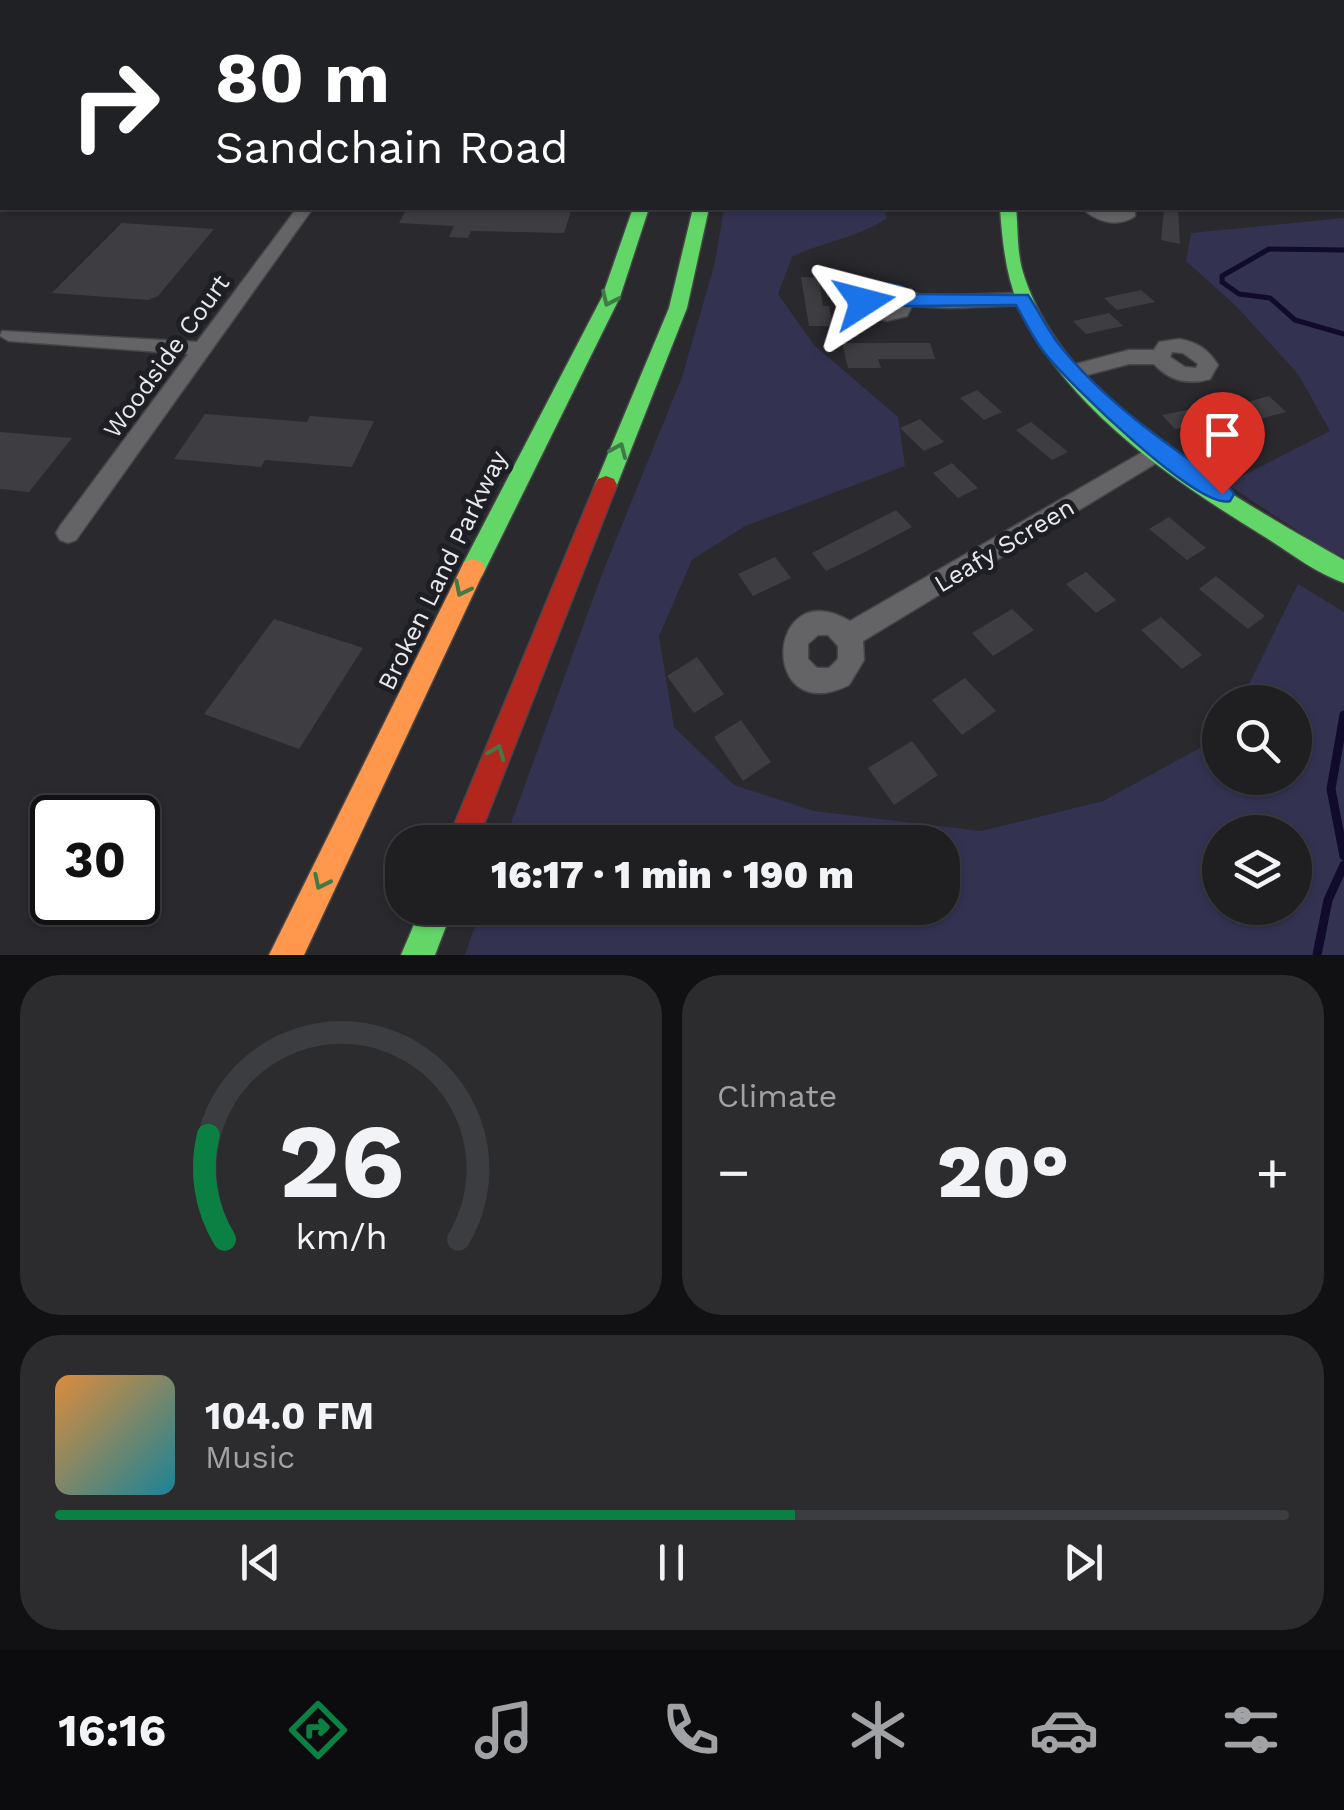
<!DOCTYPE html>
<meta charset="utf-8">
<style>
:root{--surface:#1f1f22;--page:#2c2c2f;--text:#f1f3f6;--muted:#a1a2a5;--line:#3c3d40;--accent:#0b8043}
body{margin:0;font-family:"Work Sans",sans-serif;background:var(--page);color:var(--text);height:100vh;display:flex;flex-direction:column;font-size:38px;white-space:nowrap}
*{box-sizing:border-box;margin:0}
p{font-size:32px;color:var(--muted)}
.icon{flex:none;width:55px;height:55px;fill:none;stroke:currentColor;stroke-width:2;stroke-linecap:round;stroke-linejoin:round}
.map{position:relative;height:955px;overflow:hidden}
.sheet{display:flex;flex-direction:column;gap:20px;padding:20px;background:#111113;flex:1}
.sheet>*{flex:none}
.hud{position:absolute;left:0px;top:0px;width:1345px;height:210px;box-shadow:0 2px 8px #0004,0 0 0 2px var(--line);background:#202124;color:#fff;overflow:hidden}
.fabs{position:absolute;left:1202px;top:685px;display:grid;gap:20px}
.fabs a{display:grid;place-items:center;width:110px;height:110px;border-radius:50%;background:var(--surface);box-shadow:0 2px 8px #0004,0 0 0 2px var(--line);font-size:50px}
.speed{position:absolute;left:30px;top:795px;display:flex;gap:20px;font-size:50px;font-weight:700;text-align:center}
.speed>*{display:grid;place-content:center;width:130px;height:130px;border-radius:50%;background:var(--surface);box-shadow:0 2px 8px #0004,0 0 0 2px var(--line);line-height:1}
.speed .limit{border:5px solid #111;border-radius:15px;background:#fff;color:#111}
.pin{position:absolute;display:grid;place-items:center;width:85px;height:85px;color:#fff;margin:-102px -42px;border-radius:50% 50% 50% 0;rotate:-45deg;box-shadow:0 0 10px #0007}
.pin .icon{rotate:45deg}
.me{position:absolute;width:110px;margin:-55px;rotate:81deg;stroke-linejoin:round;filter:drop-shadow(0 0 8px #0008)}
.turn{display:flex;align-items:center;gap:35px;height:210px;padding:0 50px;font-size:45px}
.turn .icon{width:130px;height:130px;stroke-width:2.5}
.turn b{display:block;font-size:70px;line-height:85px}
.big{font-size:75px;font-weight:800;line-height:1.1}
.sheet .card{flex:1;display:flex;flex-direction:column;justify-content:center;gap:15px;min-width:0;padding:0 35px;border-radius:40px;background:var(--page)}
.sheet .dial{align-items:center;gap:0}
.dial svg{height:260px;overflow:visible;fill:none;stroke:var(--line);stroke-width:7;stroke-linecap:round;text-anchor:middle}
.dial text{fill:var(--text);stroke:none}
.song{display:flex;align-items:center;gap:30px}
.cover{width:120px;height:120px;border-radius:15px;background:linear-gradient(135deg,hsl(30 70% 55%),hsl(190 70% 35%))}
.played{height:10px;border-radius:5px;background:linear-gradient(90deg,var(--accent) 60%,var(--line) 60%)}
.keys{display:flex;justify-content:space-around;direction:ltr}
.heat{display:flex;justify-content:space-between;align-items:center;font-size:55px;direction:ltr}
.sheet .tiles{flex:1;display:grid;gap:20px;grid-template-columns:1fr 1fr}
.card:last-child{grid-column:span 2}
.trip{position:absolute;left:385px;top:825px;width:575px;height:100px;border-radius:40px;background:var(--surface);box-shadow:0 2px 8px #0004,0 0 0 2px var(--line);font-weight:800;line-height:100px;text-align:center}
.dock{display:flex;height:160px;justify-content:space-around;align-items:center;background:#0c0c0e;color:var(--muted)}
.dock .icon{width:70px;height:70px}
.dock .selected{color:var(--accent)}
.dock b{font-size:45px;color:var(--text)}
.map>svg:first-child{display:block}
.green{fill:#333251;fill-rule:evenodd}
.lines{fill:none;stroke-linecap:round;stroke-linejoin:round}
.stream-far2{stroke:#100a2b;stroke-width:4}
.stream-far1{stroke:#100a2b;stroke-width:5}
.stream{stroke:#100a2b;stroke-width:9}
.river{fill:#100a2b;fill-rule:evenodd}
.building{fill:#3e3e42}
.street-casing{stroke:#464649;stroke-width:3}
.fast-casing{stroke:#464649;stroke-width:3}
.slow-casing{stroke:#464649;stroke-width:3}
.jam-casing{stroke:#464649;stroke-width:3}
.street{fill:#646466;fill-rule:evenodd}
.fast{fill:#63d668;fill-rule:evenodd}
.slow{fill:#ff974d;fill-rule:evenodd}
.jam{fill:#b3261e;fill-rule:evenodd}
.oneway{stroke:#407a46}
.route{fill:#1a73e8;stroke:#114b97;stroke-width:2.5}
.labels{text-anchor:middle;stroke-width:10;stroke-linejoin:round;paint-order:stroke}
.street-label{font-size:25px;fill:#e8e8ed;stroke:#1e1e25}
</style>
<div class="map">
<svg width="1344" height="955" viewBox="0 0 1344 955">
<rect width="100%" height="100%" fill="#29292e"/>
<g class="green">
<path d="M724 208H883L887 218C858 238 824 241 792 257L778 294 814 345 898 417 905 466 745 526 692 560 659 636 674 727 734 785 814 811 981 831 1103 801 1220 737V778H1295V702H1240L1298 584 1344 612V955H465L481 908H942V842H504L602 574 682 377 715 262ZM1295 832V908H1220V832Z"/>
<polygon points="1344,218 1344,557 1322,547 1227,484 1330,431 1298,374 1237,307 1186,261 1191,233"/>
</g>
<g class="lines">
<g class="stream-far2">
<polyline points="655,0 671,0"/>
<polyline points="787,0 798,2"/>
</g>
<polyline class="stream-far1" points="1344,250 1269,249 1222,276 1222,282 1239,294 1270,298 1295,320 1344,334"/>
<g class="stream">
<polyline points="1344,715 1331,789 1344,856"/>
<polyline points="1317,955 1328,900 1344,865"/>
</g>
<polygon class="river" points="2,30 2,42 0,43 0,31"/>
</g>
<g class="building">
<polygon points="407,208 572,208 564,233 471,231 468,238 449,237 454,226 399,223"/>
<polygon points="1164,208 1178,208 1180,244 1161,240"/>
<polygon points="122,223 214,229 158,296 148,300 52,293"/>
<polygon points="801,277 819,278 823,306 829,306 833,326 809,326"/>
<polygon points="1141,290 1155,302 1117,310 1104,298"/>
<polygon points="1109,313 1123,326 1086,334 1073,321"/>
<polygon points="842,343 930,343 935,359 878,359 881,368 848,368"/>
<polygon points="977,390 1002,412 984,420 960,398"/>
<polygon points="1269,396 1286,412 1245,423 1228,407"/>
<polygon points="1211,405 1225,419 1175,429 1162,415"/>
<polygon points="205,414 307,422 310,416 374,421 352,467 265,460 261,467 174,459"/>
<polygon points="920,419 944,442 924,451 900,428"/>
<polygon points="1031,422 1068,452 1052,460 1016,430"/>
<polygon points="0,432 72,438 29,492 0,489"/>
<polygon points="952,463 978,488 958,498 933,473"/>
<polygon points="896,510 912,527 865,552 826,571 812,553"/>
<polygon points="1169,517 1206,548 1187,560 1149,529"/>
<polygon points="775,557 791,578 753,596 738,574"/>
<polygon points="1086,572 1116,600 1096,613 1066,584"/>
<polygon points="1216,576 1265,616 1248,629 1199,589"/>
<polygon points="1012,609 1034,630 993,656 972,633"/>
<polygon points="1161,617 1202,655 1182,669 1141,630"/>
<polygon points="274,619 363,648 299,749 204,714"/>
<polygon points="697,657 724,694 694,713 667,676"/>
<polygon points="965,678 996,711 962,735 932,700"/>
<polygon points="741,720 771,762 743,781 714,737"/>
<polygon points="912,741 938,775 894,805 868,768"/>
</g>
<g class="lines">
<defs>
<g id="street">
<polygon points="1035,0 1058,0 1060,2 1037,2"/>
<polygon points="1342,140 1344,140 1342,149"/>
<polygon points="297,208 313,208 76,540 68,543 60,540 56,533 60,526 188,354 9,341 0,336 2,331 197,342"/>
<path d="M1082 208H1100L1107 212 1135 208V216C1118 228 1096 222 1082 208Z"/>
<path d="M882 283 924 296 1021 293 1030 299 1021 305 952 308 912 306 907 316 887 321 864 314 855 297 864 287ZM881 294 896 301 893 308 878 306 874 298Z"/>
<path d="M1179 339C1197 342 1208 349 1218 365L1210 379C1189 385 1169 381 1154 364H1129L1072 379 1062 372 1065 367 1129 350H1154L1159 342ZM1172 352 1183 353 1198 364 1196 368 1185 367 1170 357Z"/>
<path d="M1160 442 1168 444 1171 450 1168 456 863 641 864 660 849 685C758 730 765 571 850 621ZM818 635H828L838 646V659L829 668H817L808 659V644Z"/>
</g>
<g id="fast">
<polygon points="543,0 556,0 558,2 545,2"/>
<polygon points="580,0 594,0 596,2 582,2"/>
<polygon points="633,208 649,208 620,297 482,576 473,579 464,576 461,569 464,562 602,297"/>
<polygon points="693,208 709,208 687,308 617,485 614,491 598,491 595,485 669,308"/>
<path d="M1000 208H1016C1018 227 1017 250 1022 269 1060 402 1232 496 1344 560V583C1316 573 1290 553 1265 537 1177 483 1080 418 1028 325 1007 287 1003 250 1000 208Z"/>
<polygon points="421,908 453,908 435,955 401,955"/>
</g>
<polygon id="slow" points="473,559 482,562 485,569 304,955 269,955 464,562"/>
<polygon id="jam" points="606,476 614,479 617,485 477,842 447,842 595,485 598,479"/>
</defs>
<use href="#street" class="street-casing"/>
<use href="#fast" class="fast-casing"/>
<use href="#slow" class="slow-casing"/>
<use href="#jam" class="jam-casing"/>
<use href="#street" class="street"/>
<use href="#fast" class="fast"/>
<use href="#slow" class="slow"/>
<use href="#jam" class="jam"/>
</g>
<defs><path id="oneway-chevron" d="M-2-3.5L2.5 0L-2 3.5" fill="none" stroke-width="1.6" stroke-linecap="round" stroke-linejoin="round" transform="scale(2.5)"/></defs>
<g class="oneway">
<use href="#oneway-chevron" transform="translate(609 299) rotate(115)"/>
<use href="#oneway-chevron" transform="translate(619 450) rotate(-67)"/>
<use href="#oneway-chevron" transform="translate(462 589) rotate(117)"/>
<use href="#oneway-chevron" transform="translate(497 752) rotate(-68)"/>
<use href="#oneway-chevron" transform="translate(321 882) rotate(116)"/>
</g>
<path class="route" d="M878 282 901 286 911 294 1028 295C1038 310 1046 327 1057 342 1103 401 1169 446 1230 488L1234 494 1230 501C1199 511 1066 381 1044 352 1033 338 1025 321 1016 305L906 306 880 294 871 306H857L855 302 860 289Z"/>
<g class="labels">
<g class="street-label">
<text transform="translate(166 356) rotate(-54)" y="9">Woodside Court</text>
<text transform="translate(1004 545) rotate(-31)" y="9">Leafy Screen</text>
<text transform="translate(442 570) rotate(-64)" y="9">Broken Land Parkway</text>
</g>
</g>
</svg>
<div class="fabs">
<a><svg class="icon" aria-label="search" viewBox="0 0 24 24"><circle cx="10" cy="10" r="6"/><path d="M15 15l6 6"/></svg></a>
<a><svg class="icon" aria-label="layers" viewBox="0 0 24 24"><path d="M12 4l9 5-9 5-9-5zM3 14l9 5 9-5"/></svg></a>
</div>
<div class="speed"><div class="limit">30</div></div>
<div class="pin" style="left:1222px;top:494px;background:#d93025"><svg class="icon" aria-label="arrive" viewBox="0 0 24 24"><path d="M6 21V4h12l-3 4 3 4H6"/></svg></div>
<svg class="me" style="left:864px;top:302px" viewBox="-20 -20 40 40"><path d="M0-17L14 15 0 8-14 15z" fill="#1a73e8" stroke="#fff" stroke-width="4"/></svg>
<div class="trip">16:17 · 1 min · 190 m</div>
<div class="hud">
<div class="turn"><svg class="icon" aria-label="right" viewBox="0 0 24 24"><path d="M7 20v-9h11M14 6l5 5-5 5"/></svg><div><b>80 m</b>Sandchain Road</div></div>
</div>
</div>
<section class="sheet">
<div class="tiles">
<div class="card dial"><svg viewBox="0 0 100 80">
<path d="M14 69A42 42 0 1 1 86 69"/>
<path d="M14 69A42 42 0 0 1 9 37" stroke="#0b8043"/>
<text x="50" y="56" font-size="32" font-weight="700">26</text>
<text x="50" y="72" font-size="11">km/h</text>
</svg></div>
<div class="card"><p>Climate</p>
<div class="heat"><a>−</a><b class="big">20°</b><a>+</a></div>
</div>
<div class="card">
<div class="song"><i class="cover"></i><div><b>104.0 FM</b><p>Music</p></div></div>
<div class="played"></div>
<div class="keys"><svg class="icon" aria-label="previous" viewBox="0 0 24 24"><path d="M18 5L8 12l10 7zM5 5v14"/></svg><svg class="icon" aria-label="pause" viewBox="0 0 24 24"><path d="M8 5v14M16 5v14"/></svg><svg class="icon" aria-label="next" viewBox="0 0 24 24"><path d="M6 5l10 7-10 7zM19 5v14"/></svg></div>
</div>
</div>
</section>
<nav class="dock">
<b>16:16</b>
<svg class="icon selected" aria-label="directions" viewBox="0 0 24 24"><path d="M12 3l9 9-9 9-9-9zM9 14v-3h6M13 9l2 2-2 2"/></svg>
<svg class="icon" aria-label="music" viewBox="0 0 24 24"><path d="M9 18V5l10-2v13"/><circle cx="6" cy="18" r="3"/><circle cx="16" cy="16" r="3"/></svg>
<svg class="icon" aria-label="phone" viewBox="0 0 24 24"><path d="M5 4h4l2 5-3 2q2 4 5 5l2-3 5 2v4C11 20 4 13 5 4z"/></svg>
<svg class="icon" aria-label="climate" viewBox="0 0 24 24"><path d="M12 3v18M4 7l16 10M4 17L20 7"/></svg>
<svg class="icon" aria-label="car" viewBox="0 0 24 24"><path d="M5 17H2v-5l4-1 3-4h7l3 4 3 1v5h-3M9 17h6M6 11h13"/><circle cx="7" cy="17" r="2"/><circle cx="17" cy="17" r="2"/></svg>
<svg class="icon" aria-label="filters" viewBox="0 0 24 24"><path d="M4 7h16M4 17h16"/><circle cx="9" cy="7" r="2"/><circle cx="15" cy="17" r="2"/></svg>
</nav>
